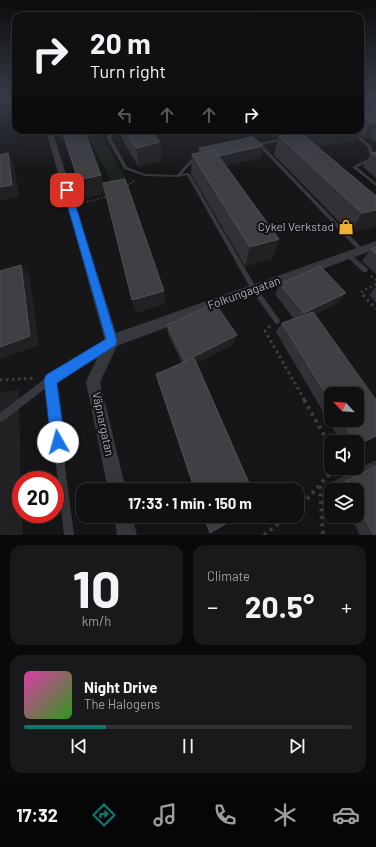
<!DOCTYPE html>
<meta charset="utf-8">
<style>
:root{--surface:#101012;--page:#19191b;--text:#f1f3f6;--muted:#9c9d9f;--line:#303032;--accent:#0f766e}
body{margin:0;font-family:Barlow,sans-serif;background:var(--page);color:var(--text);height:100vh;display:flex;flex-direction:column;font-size:15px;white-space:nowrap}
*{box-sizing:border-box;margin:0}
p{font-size:13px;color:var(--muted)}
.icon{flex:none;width:22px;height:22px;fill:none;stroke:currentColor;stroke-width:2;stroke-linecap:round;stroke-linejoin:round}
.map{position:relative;height:535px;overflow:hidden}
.sheet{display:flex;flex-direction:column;gap:10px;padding:10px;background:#09090a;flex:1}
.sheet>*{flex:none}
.top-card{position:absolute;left:12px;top:12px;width:352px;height:122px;border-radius:12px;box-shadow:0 4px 16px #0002,0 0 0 1px var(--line);background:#101012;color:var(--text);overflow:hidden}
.needle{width:26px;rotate:296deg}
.fabs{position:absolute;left:324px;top:387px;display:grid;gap:8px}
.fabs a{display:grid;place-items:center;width:40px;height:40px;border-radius:8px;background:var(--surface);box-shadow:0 4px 16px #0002,0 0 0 1px var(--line);font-size:20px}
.speed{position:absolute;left:12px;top:471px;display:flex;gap:8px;font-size:20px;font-weight:700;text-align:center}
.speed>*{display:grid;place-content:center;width:52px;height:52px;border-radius:50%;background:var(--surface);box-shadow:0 4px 16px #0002,0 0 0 1px var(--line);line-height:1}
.speed .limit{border:6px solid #d22;background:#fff;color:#111}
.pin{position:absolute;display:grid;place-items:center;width:34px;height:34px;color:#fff;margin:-17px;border-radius:8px;box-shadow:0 2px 6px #0006}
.me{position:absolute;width:44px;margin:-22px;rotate:353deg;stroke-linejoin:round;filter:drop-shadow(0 0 3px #0008)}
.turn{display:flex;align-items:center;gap:14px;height:84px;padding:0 12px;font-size:18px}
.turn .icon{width:52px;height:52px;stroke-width:2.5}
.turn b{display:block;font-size:28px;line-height:34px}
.lanes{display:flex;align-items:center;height:38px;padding:0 12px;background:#0003;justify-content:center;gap:20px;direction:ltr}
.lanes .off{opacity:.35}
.big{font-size:30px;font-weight:700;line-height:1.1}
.sheet .tile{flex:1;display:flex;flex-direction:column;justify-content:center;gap:6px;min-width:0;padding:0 14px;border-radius:12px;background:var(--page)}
.sheet .dial{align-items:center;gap:0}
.dial b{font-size:52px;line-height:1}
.song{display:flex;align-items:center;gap:12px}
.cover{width:48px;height:48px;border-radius:6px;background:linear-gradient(135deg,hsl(320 70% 55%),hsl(110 70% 35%))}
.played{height:4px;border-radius:2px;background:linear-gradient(90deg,var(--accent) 25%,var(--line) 25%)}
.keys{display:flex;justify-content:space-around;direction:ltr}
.heat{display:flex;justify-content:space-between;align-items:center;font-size:22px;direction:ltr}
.sheet .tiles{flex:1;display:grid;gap:10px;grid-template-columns:1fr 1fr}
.tile:last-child{grid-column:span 2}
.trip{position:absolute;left:76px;top:483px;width:228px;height:40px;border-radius:12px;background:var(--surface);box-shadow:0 4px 16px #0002,0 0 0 1px var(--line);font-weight:700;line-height:40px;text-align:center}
.tabs{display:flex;height:64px;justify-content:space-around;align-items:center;background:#060607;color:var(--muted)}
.tabs .icon{width:28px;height:28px}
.tabs .selected{color:var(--accent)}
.tabs b{font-size:18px;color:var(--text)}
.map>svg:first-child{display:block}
.built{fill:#222225}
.green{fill:#1c231d}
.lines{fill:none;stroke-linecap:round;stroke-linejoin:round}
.path-far4{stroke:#3d3f44;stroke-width:1.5;stroke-dasharray:1 2;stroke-linecap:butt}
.path-far3{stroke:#3d3f44;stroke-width:2;stroke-dasharray:1.5 2;stroke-linecap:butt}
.path-far2{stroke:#3d3f44;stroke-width:2.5;stroke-dasharray:2 3;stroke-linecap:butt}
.path-far1{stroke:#3d3f44;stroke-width:3;stroke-dasharray:2.5 3.5;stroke-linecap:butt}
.path{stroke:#3d3f44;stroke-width:4;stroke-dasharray:3 4.5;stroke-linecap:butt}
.service{fill:#37383d;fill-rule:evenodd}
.minor{fill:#37383d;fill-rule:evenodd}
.wall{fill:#323236;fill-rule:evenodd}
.shaded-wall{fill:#212124}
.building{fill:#3f3f44;stroke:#4f5156}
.route{fill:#1a73e8;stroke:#114b97}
.labels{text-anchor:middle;stroke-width:4;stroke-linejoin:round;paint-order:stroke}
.poi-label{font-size:12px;fill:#a8adb8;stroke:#111113;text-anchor:end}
.street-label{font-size:12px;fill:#a8adb8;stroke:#111113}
</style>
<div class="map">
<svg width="376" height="535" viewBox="0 0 376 535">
<rect width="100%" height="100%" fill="#161618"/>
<polygon class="built" points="19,390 21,514 22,514 23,535 0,535 0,392"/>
<polygon class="green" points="85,130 108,130 101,135 126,179 112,183"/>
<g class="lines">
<polyline class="path-far4" points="244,130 253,138"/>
<g class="path-far3">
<polyline points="125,188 136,179"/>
<polyline points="87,202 108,196"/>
</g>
<g class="path-far2">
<polyline points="371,276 376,280"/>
<polyline points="364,296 361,292 376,284"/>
</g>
<g class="path-far1">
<polyline points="363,295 376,309"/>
<polyline points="270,326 265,331 305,401"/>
<polyline points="0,380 35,378"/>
</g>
<g class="path">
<polyline points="304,400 331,447"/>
<polyline points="320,486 323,535"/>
<polyline points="297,510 335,468"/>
<polyline points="264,535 289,516"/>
</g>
<g class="service">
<polygon points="111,130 115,130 111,138 127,167 145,174 177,175 193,157 199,156 199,158 195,159 182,174 188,173 190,174 256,287 279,319 280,321 279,323 277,324 275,323 252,291 187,175 178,177 145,176 124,169 107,138"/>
<polygon points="348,130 352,130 372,147 373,160 357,167 376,183 376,186 352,167 370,158 368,147"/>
<polygon points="284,138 286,139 285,140 262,145 363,249 364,250 363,251 359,251 258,145 255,146 253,145 259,143"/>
<polygon points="348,253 350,254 367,268 368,270 367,272 363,272 346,256 345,255"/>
<polygon points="108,340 110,341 111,343 110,345 54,382 74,535 64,535 47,387 3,421 0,422 0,413 47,377"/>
</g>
<g class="minor">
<polygon points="46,130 52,130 116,333 376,241 376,249 117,346 100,382 126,490 108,490 86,382 105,341"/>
<polygon points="114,516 132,516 137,535 117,535"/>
</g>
</g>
<g class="wall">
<polygon points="360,97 376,97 376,142 370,138 364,138 360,135 357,140 317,147 375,226 350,233 274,155 280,130 360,130"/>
<polygon points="120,130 150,130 160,142 161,161 139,167 122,139"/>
<polygon points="199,148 261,157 226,165 279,239 272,259 245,266 191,174 192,154 199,153"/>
<polygon points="376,152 376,178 363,167 371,153"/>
<polygon points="376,247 376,274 362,261 371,249"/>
<path d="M320 266 346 293 338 303 315 314 376 400V436L357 445V442H341L276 332 282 323 294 319 275 294 280 284ZM331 394H357V420H331Z"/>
<polygon points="376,287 376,303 369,295"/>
<polygon points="167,325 234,344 197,363 252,490 194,490 156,374 182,363 168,334"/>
<polygon points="374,461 376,461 376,535 360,535 350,516 357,516 357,490 337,490 332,482"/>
</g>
<g class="shaded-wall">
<polygon points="366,121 357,140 295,151 291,133 312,130 360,130 360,122"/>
<polygon points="376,122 376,125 370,138 364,138 372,123"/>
<polygon points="57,130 62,130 66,141 61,142"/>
<polygon points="160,142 161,161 139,167 136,148"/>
<polygon points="263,146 261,157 206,170 207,158"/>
<polygon points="8,153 14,164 19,196 0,201 0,187"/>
<polygon points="101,175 106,193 85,199 78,180"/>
<polygon points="376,210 376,224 375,226 350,233 362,213"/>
<polygon points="279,239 272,259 245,266 250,247"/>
<polygon points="21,265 30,276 39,345 1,359 0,358 0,347"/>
<polygon points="164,291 166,304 136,313 132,300"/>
<polygon points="346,293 338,303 297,323 304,313"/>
<polygon points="237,335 234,344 186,369 185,361"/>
</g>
<g class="building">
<polygon points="360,97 376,97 376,108 360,101"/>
<polygon points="376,111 376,122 372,123 360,113"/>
<polygon points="360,116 366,121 360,122"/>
<polygon points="62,130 84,130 101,175 78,180"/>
<polygon points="124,130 150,130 160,142 136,148"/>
<polygon points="287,130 312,130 291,133"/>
<polygon points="300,132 376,196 376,210 362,213 279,136"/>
<polygon points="253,137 263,146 218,156 214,150 203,152 199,148"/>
<polygon points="214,150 279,239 250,247 192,154"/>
<polygon points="376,152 376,156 371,153"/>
<polygon points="8,153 12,185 0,187 0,155"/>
<polygon points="125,179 164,291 132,300 103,183"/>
<polygon points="376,247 376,254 371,249"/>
<polygon points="21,265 30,336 0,347 0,271"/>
<polygon points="320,266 346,293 304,313 280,284"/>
<polygon points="215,303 237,335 185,361 167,325"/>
<polygon points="313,312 376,400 376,436 357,445 357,442 355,442 342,420 357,420 357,394 331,394 331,402 282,323"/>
<polygon points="194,358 252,490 195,490 156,374"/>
<polygon points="376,466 376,535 374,535 357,504 357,490 350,490 345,482"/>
<polygon points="204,516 239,516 210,533"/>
</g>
<linearGradient id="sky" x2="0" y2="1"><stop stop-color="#0c0c0d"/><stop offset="0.56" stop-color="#363c48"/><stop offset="1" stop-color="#363c48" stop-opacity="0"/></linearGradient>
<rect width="376" height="172" fill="url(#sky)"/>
<polygon class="route" points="67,188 71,190 117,341 116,345 57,383 65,442 63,447 58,449 53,447 51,442 44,380 46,375 106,339 63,190"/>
<defs>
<symbol id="shop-bare" viewBox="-9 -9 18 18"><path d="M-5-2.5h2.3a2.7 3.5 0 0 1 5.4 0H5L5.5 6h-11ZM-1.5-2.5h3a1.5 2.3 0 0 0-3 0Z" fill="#f2b134" stroke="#111113" stroke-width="2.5" paint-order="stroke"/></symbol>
</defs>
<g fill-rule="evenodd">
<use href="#shop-bare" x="335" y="216" width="22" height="22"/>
</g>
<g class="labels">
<g class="poi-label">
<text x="334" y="231">Cykel Verkstad</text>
</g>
<g class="street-label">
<text transform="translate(244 293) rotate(-20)" y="4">Folkungagatan</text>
<text transform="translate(103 424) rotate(78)" y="4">Väpnargatan</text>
</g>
</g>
</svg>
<div class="fabs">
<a><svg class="needle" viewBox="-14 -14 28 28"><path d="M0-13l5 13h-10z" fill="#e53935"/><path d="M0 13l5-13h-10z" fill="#9c9d9f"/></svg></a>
<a><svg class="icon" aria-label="sound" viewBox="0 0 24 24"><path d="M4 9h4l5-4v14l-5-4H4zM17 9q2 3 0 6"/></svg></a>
<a><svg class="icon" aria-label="layers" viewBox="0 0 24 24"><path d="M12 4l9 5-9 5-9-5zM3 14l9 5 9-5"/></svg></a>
</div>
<div class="speed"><div class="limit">20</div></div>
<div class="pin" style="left:67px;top:190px;background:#d93025"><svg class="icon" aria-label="arrive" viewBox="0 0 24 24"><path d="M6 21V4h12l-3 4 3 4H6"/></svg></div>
<svg class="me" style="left:58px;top:442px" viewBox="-20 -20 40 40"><circle r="19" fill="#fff"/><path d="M0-13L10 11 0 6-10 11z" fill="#1a73e8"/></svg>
<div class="trip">17:33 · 1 min · 150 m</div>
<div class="top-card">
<div class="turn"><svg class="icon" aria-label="right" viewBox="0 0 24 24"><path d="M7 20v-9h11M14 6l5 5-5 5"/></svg><div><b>20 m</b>Turn right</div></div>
<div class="lanes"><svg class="icon off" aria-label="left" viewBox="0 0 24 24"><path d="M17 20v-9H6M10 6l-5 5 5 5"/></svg><svg class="icon off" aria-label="ahead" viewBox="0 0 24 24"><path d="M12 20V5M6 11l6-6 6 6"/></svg><svg class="icon off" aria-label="ahead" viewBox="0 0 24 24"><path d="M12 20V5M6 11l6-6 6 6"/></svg><svg class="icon" aria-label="right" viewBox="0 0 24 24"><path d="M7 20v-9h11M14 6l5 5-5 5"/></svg></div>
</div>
</div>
<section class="sheet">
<div class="tiles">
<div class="tile dial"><b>10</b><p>km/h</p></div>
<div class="tile"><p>Climate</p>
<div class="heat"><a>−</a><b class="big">20.5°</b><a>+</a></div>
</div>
<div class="tile">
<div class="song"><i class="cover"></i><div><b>Night Drive</b><p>The Halogens</p></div></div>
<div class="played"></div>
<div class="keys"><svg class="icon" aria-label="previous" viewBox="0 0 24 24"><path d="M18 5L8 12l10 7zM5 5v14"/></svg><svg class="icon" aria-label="pause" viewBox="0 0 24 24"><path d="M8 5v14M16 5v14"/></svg><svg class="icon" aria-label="next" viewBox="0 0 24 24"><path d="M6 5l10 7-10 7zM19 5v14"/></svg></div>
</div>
</div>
</section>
<nav class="tabs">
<b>17:32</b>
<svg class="icon selected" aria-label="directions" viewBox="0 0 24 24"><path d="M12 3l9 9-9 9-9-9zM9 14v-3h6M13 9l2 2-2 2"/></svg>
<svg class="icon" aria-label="music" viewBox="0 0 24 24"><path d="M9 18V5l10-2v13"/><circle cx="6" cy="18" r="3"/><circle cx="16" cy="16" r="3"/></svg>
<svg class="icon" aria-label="phone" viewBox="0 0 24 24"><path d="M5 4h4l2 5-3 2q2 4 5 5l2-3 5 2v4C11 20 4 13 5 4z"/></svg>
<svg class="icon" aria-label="climate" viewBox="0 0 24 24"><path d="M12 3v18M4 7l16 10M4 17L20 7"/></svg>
<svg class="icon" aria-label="car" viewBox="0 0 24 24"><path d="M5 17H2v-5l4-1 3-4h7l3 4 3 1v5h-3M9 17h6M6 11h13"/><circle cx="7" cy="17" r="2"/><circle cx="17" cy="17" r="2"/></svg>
</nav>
